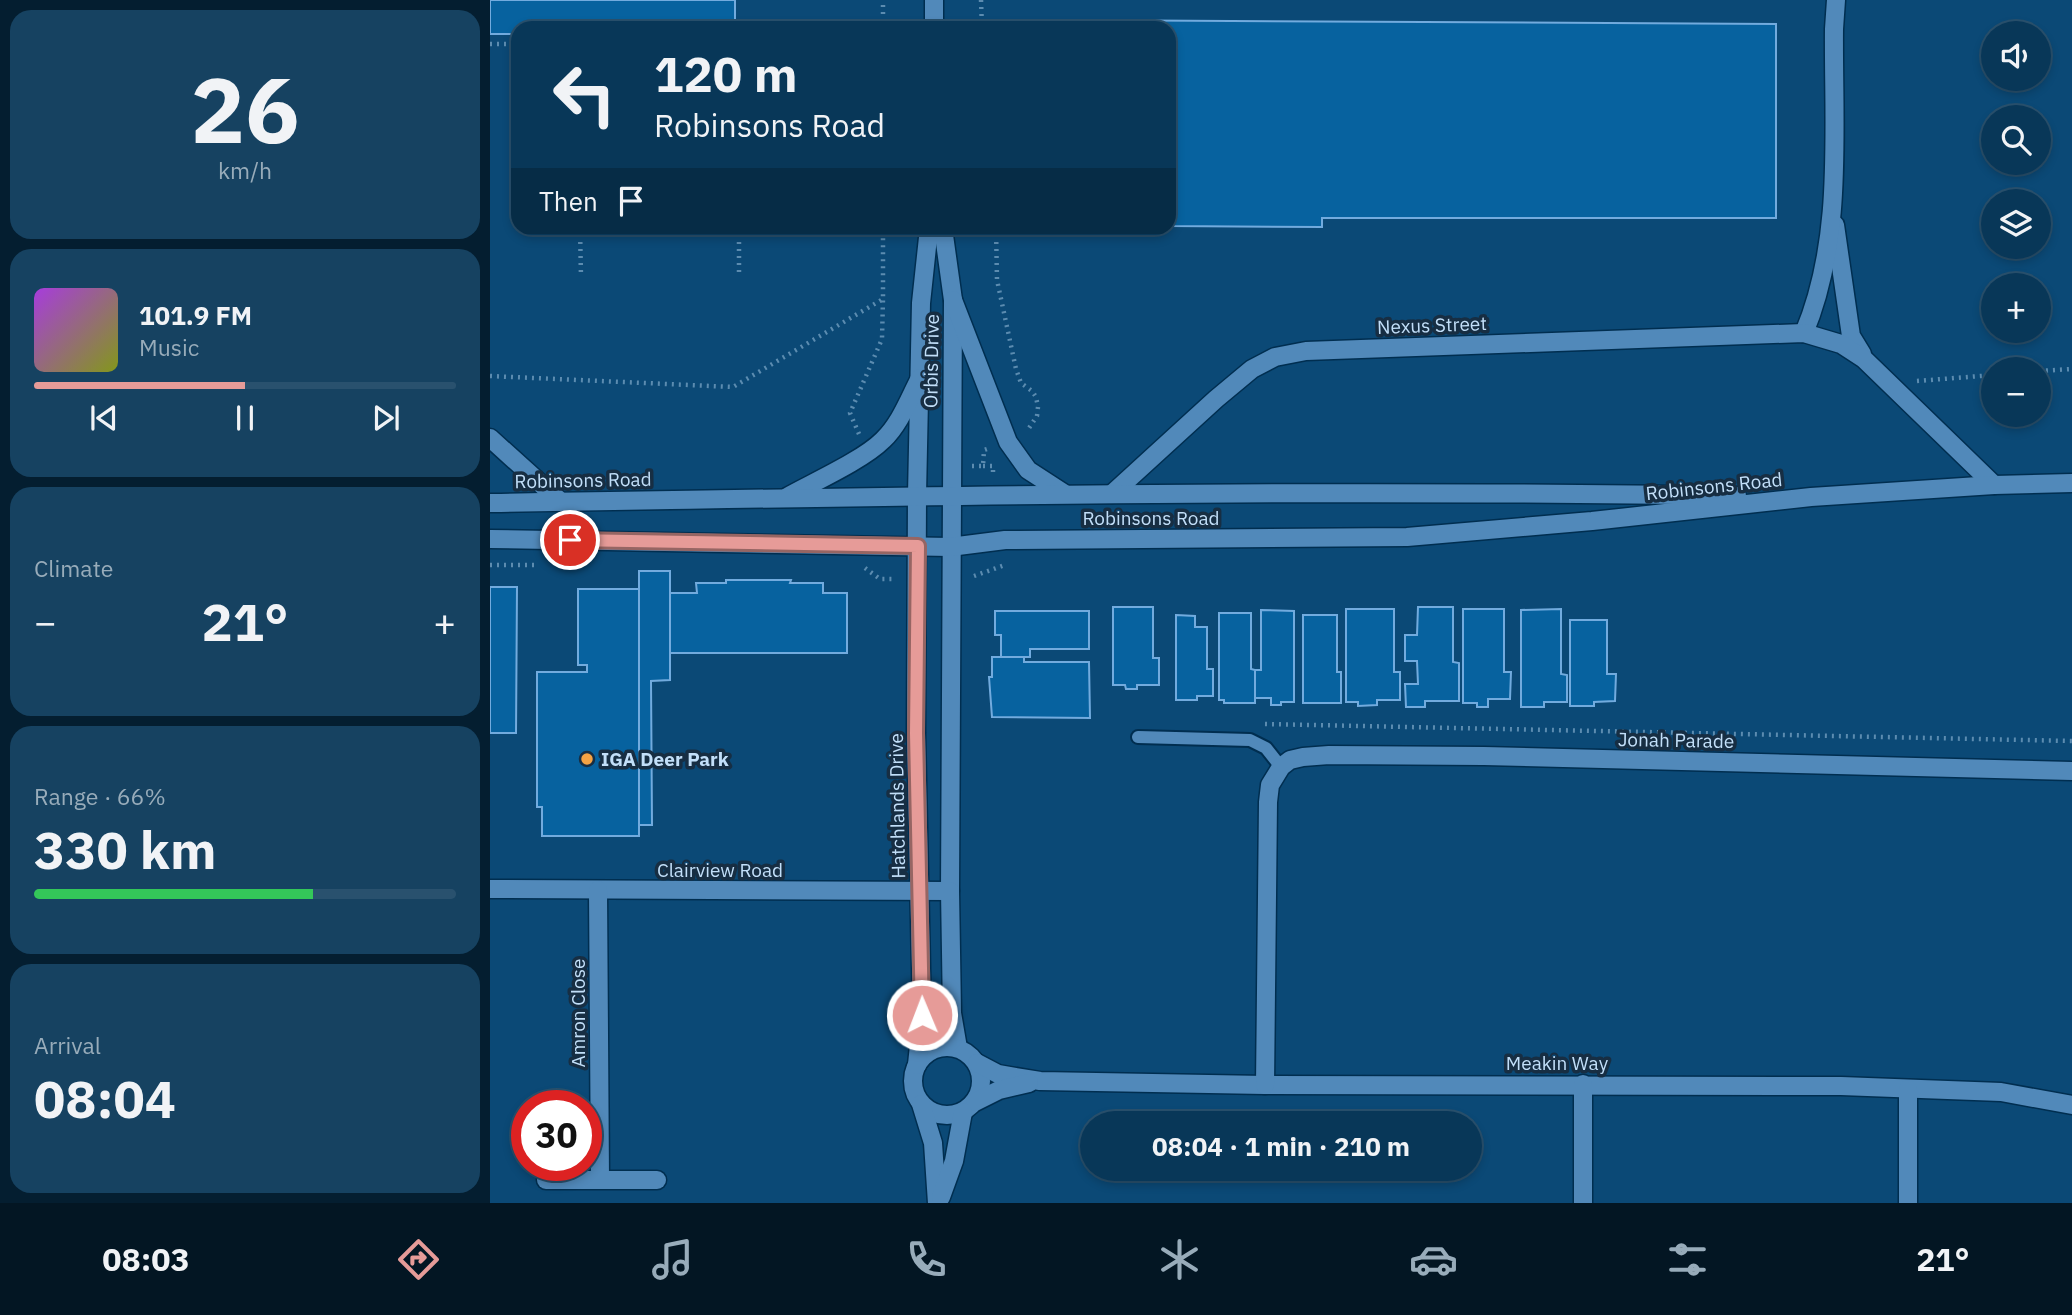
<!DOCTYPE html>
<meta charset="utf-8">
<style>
:root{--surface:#083758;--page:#164261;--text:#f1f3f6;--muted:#98acba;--line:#29516e;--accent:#e69b98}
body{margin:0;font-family:"IBM Plex Sans",sans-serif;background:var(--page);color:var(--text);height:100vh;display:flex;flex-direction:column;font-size:26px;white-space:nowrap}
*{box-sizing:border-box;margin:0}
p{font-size:23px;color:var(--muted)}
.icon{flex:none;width:38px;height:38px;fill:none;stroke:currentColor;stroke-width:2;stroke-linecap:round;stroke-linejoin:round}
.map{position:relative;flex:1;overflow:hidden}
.details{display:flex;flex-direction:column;gap:10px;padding:10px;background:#041e30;width:490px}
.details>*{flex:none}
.guide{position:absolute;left:21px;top:21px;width:665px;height:214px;border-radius:21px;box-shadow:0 4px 10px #0003,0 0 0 2px var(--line);background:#083758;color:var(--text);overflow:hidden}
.fabs{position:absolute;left:1491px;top:21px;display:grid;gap:14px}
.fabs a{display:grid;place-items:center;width:70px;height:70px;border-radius:50%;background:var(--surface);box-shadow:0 4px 10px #0003,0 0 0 2px var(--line);font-size:35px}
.speed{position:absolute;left:21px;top:1090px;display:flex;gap:14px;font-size:35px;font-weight:700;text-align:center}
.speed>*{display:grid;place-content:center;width:91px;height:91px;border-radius:50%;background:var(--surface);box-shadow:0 4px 10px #0003,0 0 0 2px var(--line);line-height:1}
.speed .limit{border:10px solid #d22;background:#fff;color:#111}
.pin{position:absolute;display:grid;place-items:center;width:60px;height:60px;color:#fff;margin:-30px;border:4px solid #fff;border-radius:50%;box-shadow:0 2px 7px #0007}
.me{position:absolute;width:77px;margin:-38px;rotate:359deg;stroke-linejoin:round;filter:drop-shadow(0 0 5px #0008)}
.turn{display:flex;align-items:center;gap:24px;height:147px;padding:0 28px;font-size:32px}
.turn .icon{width:91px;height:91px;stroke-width:2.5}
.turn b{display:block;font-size:49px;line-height:60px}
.then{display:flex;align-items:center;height:66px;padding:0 28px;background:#0003;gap:14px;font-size:26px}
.big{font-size:52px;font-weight:800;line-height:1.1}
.details .card{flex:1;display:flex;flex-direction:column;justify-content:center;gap:10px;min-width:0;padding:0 24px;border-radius:21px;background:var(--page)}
.details .dial{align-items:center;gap:0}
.dial b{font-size:91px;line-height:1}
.song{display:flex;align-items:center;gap:21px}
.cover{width:84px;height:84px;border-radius:10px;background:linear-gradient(135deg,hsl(280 70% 55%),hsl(70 70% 35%))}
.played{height:7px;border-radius:4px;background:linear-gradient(90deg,var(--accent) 50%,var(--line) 50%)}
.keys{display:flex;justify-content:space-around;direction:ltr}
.heat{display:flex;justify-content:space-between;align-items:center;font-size:38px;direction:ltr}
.charge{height:10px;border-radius:5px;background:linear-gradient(90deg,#34c759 66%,var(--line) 0)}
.trip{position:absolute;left:590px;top:1111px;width:402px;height:70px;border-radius:35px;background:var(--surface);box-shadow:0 4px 10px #0003,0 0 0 2px var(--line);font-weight:800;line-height:70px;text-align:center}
.dock{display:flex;height:112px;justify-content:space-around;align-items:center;background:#031623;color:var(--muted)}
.dock .icon{width:49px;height:49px}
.dock .current{color:var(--accent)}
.dock b{font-size:32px;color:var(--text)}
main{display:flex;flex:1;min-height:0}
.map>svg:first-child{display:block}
.building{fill:#07629f;stroke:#72abde;stroke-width:2}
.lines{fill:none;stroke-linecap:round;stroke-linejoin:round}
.lane-casing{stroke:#002e50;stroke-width:16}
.street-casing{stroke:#002e50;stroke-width:21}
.secondary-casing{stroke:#002e50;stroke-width:21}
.path{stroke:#5c8cb0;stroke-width:4.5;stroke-dasharray:2 5;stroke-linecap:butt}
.lane{stroke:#5189ba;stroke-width:12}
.street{stroke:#5189ba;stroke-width:18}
.secondary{stroke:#5189ba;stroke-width:18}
.route-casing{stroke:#966563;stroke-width:18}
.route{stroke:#e69b98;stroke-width:12}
.poi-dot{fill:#f4a344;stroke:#172e43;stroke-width:2.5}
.labels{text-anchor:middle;stroke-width:7;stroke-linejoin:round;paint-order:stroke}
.street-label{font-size:19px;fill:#c2dff9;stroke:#172e43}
.poi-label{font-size:19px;font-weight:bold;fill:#c2dff9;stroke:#172e43;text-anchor:start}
</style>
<main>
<section class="details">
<div class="card dial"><b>26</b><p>km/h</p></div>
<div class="card">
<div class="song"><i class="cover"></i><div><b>101.9 FM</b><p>Music</p></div></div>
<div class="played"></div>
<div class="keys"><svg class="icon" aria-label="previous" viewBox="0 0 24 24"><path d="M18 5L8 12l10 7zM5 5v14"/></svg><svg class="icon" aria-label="pause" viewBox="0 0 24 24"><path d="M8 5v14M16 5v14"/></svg><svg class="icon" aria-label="next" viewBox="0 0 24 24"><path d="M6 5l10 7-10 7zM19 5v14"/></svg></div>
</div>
<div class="card"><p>Climate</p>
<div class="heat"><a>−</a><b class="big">21°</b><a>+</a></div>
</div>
<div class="card"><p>Range · 66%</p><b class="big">330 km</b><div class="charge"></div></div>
<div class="card"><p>Arrival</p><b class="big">08:04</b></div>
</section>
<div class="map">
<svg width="1582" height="1203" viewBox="0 0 1582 1203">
<rect width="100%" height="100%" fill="#0b4976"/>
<g class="building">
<polygon points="0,0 245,0 245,28 28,28 28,34 0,34"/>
<polygon points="578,20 1286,24 1286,218 832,218 832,227 679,226 679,28 578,28"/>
<polygon points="149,571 180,571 180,680 161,681 162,825 149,825"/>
<polygon points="236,580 301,580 300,583 333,583 333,593 357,593 357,653 180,653 180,593 207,593 206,583 236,583"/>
<polygon points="0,587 27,587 26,733 0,733"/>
<polygon points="88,589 149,589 149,836 52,836 52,807 47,807 47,672 97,672 97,665 88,665"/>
<polygon points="623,607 663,607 663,658 669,658 669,685 647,685 647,689 636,689 635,685 623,685"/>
<polygon points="928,607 963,607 963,662 969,663 969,701 935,701 935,707 916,707 915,684 928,684 927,661 915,661 915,635 927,635"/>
<polygon points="856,609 904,609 904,672 910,672 910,700 887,700 887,705 868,706 868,702 856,702"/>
<polygon points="973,609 1014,609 1014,672 1021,672 1020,699 998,699 998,707 987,707 987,703 973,703"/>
<polygon points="1071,609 1071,674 1077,675 1077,702 1054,702 1054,707 1031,707 1031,610"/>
<polygon points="771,610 804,611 804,702 791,702 791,705 781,705 781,698 765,698 765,670 771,670"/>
<polygon points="505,611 599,611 599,649 540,649 540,657 511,657 511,635 505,635"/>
<polygon points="729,613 761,613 761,669 765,670 765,703 734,703 734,700 729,700"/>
<polygon points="686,615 705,616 705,627 717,627 717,669 723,669 723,696 707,696 707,700 686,700"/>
<polygon points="813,615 847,615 847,672 851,672 851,703 813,703"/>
<polygon points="1080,620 1117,620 1117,674 1126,674 1125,701 1104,702 1104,706 1080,706"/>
<polygon points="502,657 534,657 534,662 599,662 600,718 502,717 499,677 502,677"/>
</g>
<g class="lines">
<defs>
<polyline id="lane" points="648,737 760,740 776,748 791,767"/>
<g id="street">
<polyline points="444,28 444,0"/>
<polyline points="1345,225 1361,336 1372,354"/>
<polyline points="453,228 463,300 460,891 462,1013 468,1048"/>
<path d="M1314 333C1354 238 1343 129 1344 29L1346 0"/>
<polyline points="0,438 71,502"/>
<polyline points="622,494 726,399 762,369 785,357 816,351 1314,333 1351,344 1374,359 1504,485"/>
<polyline points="0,889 460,891"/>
<polyline points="108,890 110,1179"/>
<circle cx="457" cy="1081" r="34"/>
<polyline points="487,1063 508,1074 550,1081 775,1085 1351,1086 1511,1092 1582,1105"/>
<polyline points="427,1065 432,1015 426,733 427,495 431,303 439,228"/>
<polyline points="775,1085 778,802 780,785 791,767 800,760 813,757 839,755 994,756 1582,771"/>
<polyline points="485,1102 509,1090 539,1083"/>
<polyline points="431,1104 443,1143 447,1203"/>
<polyline points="56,1180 167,1180"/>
<polyline points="451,1197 464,1161 473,1112"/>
<polyline points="1093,1203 1093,1084"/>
<polyline points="1418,1203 1418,1089"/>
</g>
<g id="secondary">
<polyline points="463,300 518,442 538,470 575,494"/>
<path d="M297 497C324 482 373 460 393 440 410 424 419 399 430 378"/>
<path d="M0 503C416 496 831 489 1247 496"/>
<polyline points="0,539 460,547 515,540 917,537 1102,521 1321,497 1504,485 1582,483"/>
</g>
</defs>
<use href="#lane" class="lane-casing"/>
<use href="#street" class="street-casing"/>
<use href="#secondary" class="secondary-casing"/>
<g class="path">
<polyline points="491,0 492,28"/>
<polyline points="393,28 393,0"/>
<polyline points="0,44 28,44"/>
<polyline points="90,228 91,277"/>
<polyline points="249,228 249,277"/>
<polyline points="506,228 507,280 526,369 531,383 542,391 546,397 548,407 547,416 537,431"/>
<polyline points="1549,371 1582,369"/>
<polyline points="0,376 243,387 393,299 393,228"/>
<polyline points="1427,381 1503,375"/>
<polyline points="369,434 360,413 392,339 393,299"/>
<polyline points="482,466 493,466 494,450 497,449"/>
<polyline points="493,466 503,466 503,473"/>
<polyline points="0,565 48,565"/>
<polyline points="375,568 390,579 405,579"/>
<polyline points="484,576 515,565"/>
<polyline points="775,724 1582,741"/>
</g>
<use href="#lane" class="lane"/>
<use href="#street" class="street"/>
<use href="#secondary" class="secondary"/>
</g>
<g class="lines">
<defs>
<polyline id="route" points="80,540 428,546 426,733 432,1015"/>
</defs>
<use href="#route" class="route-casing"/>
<use href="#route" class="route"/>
</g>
<circle class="poi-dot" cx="97" cy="759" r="7"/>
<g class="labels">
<g class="street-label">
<text transform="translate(942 325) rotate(-2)" y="7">Nexus Street</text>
<text transform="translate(441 361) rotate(-89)" y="7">Orbis Drive</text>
<text transform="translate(93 480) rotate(-1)" y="7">Robinsons Road</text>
<text transform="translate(1224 486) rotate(-6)" y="7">Robinsons Road</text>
<text x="661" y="525">Robinsons Road</text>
<text transform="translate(1186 740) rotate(1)" y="7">Jonah Parade</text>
<text transform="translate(407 806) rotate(-91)" y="7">Hatchlands Drive</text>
<text x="230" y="877">Clairview Road</text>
<text transform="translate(88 1013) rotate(-90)" y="7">Amron Close</text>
<text x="1067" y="1070">Meakin Way</text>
</g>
<g class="poi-label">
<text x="111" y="766">IGA Deer Park</text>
</g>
</g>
</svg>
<div class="fabs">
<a><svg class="icon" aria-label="sound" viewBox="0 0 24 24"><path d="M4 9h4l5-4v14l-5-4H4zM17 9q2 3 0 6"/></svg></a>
<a><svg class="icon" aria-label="search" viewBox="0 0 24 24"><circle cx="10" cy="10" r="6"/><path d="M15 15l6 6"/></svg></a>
<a><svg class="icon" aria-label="layers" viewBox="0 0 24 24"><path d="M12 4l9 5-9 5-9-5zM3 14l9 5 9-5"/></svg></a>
<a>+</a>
<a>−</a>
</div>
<div class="speed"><div class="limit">30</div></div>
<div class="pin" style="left:80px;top:540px;background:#d93025"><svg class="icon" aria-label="arrive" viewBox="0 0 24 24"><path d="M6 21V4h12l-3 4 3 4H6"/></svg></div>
<svg class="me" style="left:432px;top:1015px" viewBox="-20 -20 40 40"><circle r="17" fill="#e69b98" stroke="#fff" stroke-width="3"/><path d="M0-11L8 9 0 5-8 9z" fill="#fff"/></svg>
<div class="trip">08:04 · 1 min · 210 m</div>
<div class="guide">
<div class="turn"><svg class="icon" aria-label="left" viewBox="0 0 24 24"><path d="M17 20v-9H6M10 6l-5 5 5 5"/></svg><div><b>120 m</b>Robinsons Road</div></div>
<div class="then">Then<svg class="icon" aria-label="arrive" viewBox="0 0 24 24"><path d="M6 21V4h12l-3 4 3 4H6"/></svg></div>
</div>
</div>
</main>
<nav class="dock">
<b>08:03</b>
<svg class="icon current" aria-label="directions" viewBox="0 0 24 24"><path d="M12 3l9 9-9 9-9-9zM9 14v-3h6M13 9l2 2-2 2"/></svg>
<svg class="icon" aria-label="music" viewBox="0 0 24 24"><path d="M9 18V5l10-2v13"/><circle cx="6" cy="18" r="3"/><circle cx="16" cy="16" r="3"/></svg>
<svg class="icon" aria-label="phone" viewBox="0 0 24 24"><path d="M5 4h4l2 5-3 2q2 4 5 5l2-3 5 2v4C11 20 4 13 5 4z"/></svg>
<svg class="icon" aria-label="climate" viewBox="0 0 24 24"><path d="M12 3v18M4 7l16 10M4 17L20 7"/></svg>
<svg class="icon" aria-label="car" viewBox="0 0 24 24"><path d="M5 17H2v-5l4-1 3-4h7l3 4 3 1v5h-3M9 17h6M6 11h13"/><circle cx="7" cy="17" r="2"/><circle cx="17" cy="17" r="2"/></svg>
<svg class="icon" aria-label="filters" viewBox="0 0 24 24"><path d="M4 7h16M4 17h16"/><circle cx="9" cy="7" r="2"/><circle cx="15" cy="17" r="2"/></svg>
<b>21°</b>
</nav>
